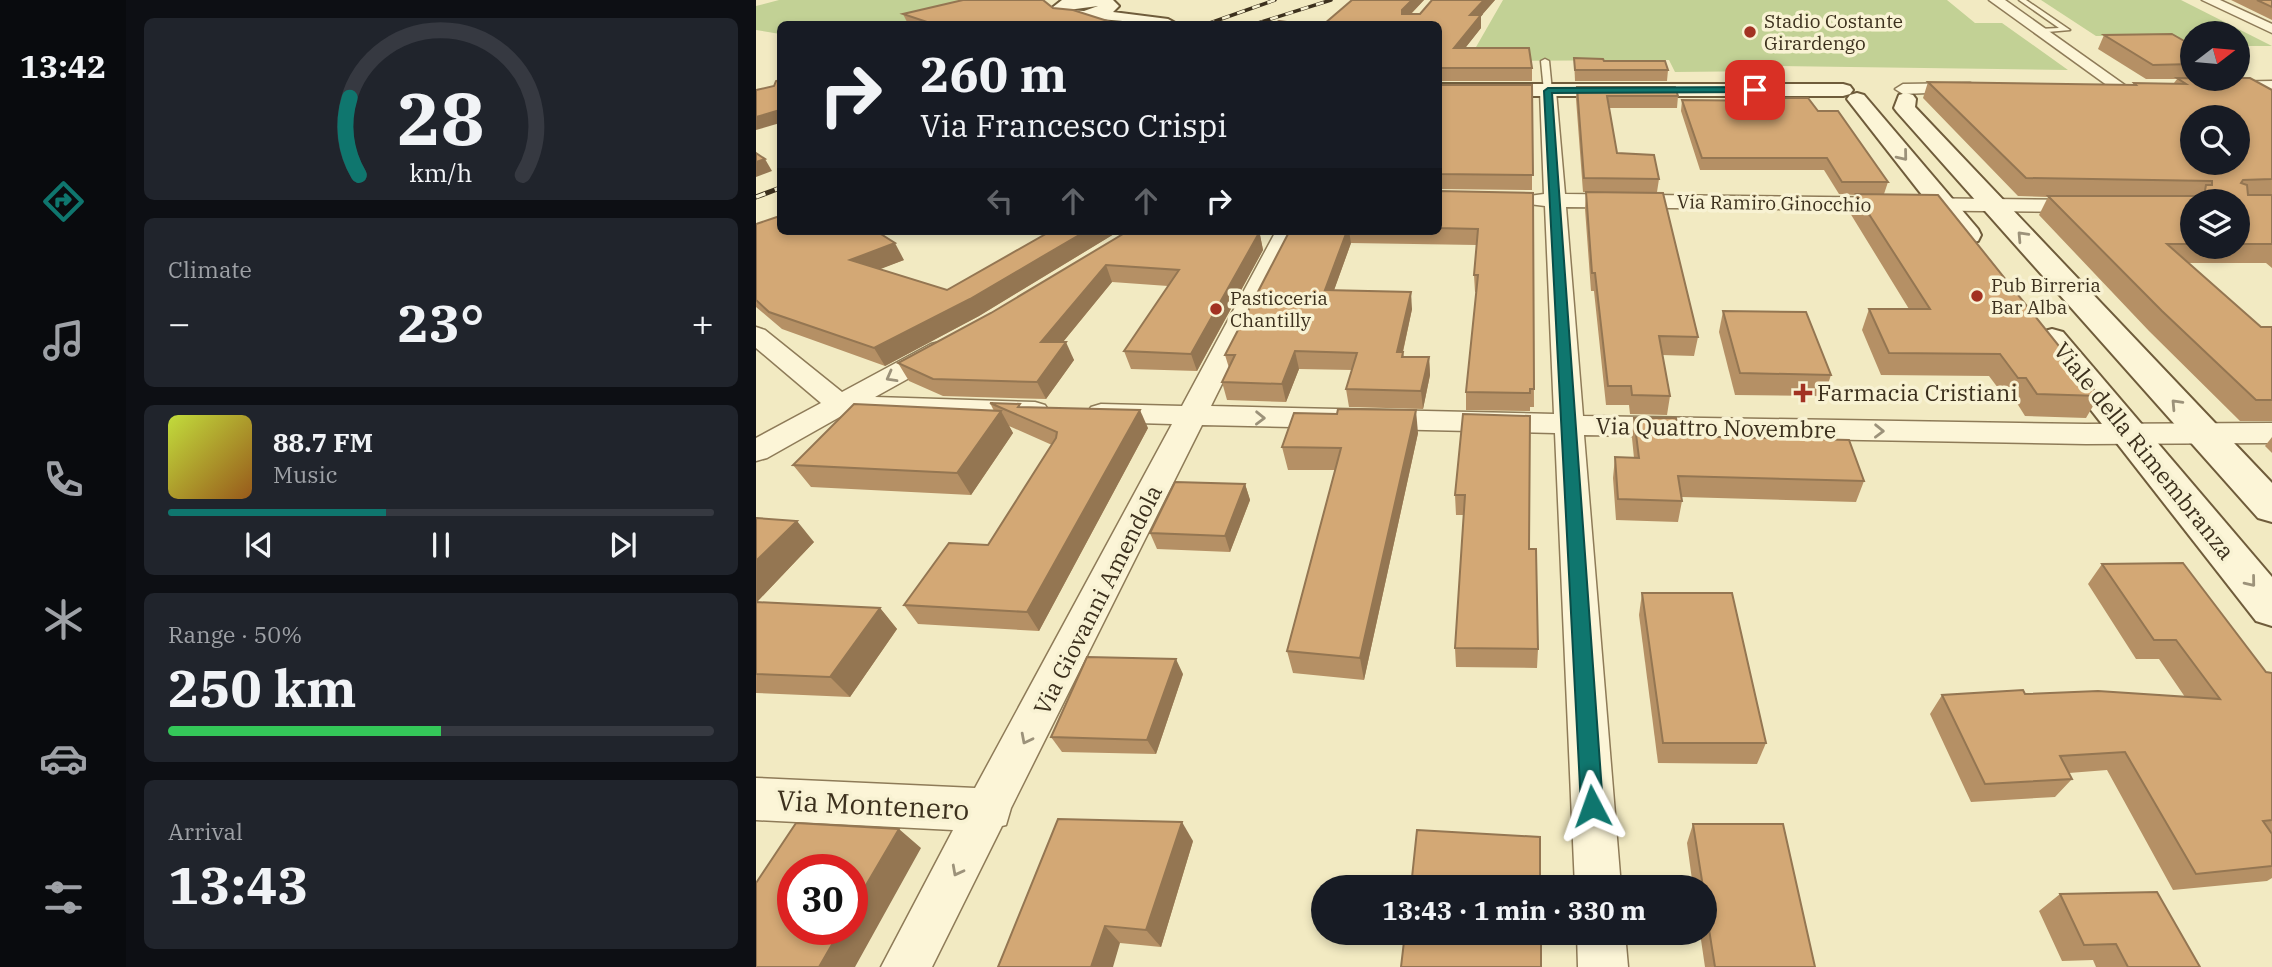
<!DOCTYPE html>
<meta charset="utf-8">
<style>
:root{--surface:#171b24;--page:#20242c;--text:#f1f3f6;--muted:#9ea1a6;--line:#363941;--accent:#0f766e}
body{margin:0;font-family:"IBM Plex Serif",serif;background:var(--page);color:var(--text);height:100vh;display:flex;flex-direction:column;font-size:26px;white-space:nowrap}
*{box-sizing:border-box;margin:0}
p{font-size:23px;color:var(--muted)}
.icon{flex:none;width:38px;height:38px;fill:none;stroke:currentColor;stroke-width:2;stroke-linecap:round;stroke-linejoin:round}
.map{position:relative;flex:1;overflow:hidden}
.panel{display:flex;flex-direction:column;gap:18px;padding:18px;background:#0d0f14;width:630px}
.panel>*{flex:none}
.guide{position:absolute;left:21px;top:21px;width:665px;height:214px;border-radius:10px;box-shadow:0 4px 10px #0003;background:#171b24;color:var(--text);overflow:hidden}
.needle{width:46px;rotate:74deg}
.buttons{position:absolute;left:1424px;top:21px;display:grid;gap:14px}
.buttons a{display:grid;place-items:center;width:70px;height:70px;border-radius:50%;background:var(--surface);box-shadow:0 4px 10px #0003;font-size:35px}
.speed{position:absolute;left:21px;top:854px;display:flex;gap:14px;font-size:35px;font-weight:700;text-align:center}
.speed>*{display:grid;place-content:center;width:91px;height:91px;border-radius:50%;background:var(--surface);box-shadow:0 4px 10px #0003;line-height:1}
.speed .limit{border:10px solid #d22;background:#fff;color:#111}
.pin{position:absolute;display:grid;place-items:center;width:60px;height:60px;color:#fff;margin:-30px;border-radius:14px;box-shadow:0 4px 10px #0006}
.me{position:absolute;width:77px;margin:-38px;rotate:356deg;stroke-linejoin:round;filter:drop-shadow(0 0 5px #0008)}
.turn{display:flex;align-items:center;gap:24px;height:147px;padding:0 28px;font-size:32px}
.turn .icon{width:91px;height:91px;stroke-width:2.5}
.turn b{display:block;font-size:49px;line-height:60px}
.lanes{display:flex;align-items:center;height:66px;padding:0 28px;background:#0003;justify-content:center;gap:35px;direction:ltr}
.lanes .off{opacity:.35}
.big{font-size:52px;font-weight:700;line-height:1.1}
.panel .card{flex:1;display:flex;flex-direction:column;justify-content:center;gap:10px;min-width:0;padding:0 24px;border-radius:10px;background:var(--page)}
.panel .dial{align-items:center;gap:0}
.dial svg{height:182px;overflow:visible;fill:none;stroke:var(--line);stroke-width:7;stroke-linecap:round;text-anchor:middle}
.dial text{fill:var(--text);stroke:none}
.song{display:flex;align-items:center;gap:21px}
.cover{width:84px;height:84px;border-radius:10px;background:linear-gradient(135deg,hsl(70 70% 55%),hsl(30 70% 35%))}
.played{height:7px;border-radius:4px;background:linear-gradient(90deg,var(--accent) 40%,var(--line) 40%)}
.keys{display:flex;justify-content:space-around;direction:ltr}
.heat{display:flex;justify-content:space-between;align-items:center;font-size:38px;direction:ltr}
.charge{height:10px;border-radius:5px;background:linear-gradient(90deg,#34c759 50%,var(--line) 0)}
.trip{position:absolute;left:555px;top:875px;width:406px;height:70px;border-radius:35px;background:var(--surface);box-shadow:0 4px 10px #0003;font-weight:700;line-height:70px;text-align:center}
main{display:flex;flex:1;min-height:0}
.tabs{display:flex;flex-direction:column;width:126px;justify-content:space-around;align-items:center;background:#090b0e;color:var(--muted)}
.tabs .icon{width:49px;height:49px}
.tabs .selected{color:var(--accent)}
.tabs b{font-size:32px;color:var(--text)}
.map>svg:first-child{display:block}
.green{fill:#c2d195}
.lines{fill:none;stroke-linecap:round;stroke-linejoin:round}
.lane-casing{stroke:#8e7b58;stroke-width:3}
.street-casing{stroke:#8e7b58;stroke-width:3}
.secondary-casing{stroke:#6f5c3b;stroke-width:4}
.lane{fill:#fcf5d7;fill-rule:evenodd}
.street{fill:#fcf5d7;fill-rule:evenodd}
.secondary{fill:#fcf5d7;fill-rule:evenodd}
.rail-far1-casing{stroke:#3c301d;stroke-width:3.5}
.rail-casing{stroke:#3c301d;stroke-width:5}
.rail-far1{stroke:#f8f2d3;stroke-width:2.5;stroke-dasharray:8;stroke-linecap:butt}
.rail{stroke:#f8f2d3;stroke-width:3.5;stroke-dasharray:10;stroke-linecap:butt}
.wall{fill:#b59065;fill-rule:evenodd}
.shaded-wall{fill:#947652}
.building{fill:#d3a875;stroke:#947652;stroke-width:2;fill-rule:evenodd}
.oneway{stroke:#9c927a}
.route{fill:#0f766e;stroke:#0a4d48;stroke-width:2}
.poi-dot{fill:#a23222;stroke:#f8f2d3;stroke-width:2.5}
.labels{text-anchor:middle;stroke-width:7;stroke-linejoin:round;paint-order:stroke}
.far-poi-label{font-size:19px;fill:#3c301d;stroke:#f8f2d3;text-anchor:start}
.far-street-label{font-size:19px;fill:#3c301d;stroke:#f8f2d3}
.poi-label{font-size:23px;fill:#3c301d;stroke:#f8f2d3;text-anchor:start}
.street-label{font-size:23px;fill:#3c301d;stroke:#f8f2d3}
.near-street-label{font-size:28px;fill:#3c301d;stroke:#f8f2d3}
</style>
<main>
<nav class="tabs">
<b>13:42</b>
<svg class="icon selected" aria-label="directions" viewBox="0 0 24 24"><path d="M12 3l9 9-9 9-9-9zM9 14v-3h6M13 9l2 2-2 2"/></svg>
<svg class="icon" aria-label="music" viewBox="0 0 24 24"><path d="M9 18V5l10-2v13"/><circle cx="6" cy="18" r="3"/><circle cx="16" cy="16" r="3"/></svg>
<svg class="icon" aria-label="phone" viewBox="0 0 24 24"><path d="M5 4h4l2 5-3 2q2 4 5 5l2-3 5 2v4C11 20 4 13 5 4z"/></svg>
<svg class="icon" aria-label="climate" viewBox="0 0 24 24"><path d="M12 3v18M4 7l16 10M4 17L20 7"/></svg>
<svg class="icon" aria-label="car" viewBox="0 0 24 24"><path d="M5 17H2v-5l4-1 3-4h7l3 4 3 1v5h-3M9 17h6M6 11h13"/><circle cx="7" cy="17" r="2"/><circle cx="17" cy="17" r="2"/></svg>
<svg class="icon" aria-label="filters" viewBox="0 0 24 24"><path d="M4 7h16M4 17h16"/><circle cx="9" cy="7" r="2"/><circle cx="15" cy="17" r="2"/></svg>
</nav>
<section class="panel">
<div class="card dial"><svg viewBox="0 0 100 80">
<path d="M14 69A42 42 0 1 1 86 69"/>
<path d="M14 69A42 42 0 0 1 10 35" stroke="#0f766e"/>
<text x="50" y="56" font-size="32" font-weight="700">28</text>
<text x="50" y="72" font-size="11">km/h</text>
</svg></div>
<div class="card"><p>Climate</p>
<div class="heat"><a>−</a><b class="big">23°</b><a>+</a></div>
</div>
<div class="card">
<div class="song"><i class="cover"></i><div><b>88.7 FM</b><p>Music</p></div></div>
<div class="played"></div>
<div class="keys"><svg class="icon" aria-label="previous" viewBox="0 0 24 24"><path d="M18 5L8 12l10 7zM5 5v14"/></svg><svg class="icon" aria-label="pause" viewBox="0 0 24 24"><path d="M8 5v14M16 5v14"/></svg><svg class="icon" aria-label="next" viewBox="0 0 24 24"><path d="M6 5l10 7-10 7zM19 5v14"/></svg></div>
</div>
<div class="card"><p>Range · 50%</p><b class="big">250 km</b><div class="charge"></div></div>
<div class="card"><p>Arrival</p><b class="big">13:43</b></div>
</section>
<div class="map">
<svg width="1516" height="967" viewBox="0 0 1516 967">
<rect width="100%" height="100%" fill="#f2eac2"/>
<g class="green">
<polygon points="23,0 223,0 190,13 139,24 24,24 24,34 0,30 0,6"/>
<polygon points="747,0 1191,0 1219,23 1246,23 1312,70 1015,66 1015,71 919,72 913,60 712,61"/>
<polygon points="1285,0 1425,0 1516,46 1482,46 1482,33 1437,33 1437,46 1389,47 1371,36 1340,36"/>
</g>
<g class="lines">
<defs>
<g id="lane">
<polygon points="1263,0 1270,0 1314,30 1280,33 1283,29 1303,28"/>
<polygon points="789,59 793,61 796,91 792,93 788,91 785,61"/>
</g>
<g id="street">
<polygon points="1233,0 1249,0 1373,88 1371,91 1359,91"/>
<polygon points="1446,0 1464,0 1516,24 1516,33"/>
<polygon points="1516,81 1516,91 1465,92 1457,87 1465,82"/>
<polygon points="1214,83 1220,85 1222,88 1220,91 1147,94 1139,89 1147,84"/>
<polygon points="792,86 800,91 809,194 1330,200 1337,202 1340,206 1337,210 1330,212 810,207 827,416 1330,424 1516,423 1516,443 1330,444 828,435 865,887 819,887 799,433 446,425 255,808 250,825 246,826 176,967 125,967 197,830 0,820 0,778 219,788 416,424 345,422 335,419 331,413 335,407 345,404 426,406 520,231 542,231 455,406 798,414 789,206 773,204 770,200 773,196 788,194 784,91"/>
<polygon points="0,327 9,330 86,392 175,344 184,342 193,344 197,350 193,356 119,397 279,402 289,405 293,411 289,417 279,420 89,414 11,458 0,461 0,438 65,403 0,348"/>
<polygon points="821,933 869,933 872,967 822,967"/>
</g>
<g id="secondary">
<path d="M306 0H357L363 6 357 12 412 19 421 24C393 27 366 19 338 19 323 19 304 25 292 11ZM342 6 328 11 312 10Z"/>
<polygon points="682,84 1087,84 1094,86 1097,90 1094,94 1087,96 682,96"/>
<polygon points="1101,93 1108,95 1222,229 1225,235 1222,241 1212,243 1202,241 1091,99 1094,95"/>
<polygon points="1150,93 1157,95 1160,99 1159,107 1516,483 1516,522 1502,518 1141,112 1138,108 1143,95"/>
<polygon points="1296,329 1307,332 1516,577 1516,626 1500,621 1285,346 1280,339 1285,332"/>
</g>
</defs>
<use href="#lane" class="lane-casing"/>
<use href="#street" class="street-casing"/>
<use href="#secondary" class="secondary-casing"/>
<use href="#lane" class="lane"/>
<use href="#street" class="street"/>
<use href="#secondary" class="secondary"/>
<defs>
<g id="rail-far1">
<polyline points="451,24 519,0"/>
<polyline points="499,24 575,0"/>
</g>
<polyline id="rail" points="0,197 24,188"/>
</defs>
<use href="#rail-far1" class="rail-far1-casing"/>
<use href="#rail" class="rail-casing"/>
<use href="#rail-far1" class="rail-far1"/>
<use href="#rail" class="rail"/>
</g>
<g class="wall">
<polygon points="596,0 668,0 655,14 664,14 676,0 739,0 725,16 725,28 709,48 776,68 776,81 682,81 682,24"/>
<polygon points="1475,0 1516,0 1516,20"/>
<polygon points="297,8 361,24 152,24 147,14"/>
<path d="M1348 35 1437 46V79L1516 90V268L1510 263H1433L1505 327H1516V421H1484L1393 331 1283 215 1292 197 1262 196 1167 98 1172 82 1377 85 1378 83H1418L1421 79H1390L1342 49ZM1437 201H1482V247H1437Z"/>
<polygon points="818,58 912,70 911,81 819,81"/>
<polygon points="682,85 776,85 776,190 682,189"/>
<polygon points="821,87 922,96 921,108 853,108 861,153 903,179 901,192 827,192 820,99"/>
<polygon points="1018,98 1062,111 1132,182 1128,194 1343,396 1330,418 1269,416 1259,400 1251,400 1233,376 1125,375 1106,330 1113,309 1153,309 1094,213 1100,195 1083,194 1068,170 944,170 925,111 926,100 1018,101"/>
<polygon points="682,191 777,193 778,407 774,407 774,411 710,410 710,392 720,292 719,292 718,275 721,245 595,243 578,290 656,309 647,352 648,357 673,357 674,375 667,409 593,407 590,389 596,370 543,369 530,402 471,400 466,382 473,368 469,355 557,231 682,231"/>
<polygon points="830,192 942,337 938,356 906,355 914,396 911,415 874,414 873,405 850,405 838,291 835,291 829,209"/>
<polygon points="0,224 148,260 123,269 191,290 290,234 289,231 363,231 223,316 129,366 26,329 0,307"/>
<polygon points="372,231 506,231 504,235 507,250 441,371 375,369 368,351 412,286 356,282 307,342 318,360 290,399 187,396 153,381 142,363 235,313"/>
<polygon points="967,311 1075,375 1068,396 979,395 963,332"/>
<polygon points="234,403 265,407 392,428 283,631 162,624 148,605 232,545 296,445 253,426 257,433 215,495 55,487 37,465 238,411"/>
<polygon points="707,414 773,549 782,649 781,668 700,667 699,648 708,515 700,515 699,495"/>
<polygon points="878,418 923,436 1108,481 1100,502 926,497 926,501 922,522 860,520 857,478 859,457 878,458 876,438"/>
<polygon points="662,433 608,680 537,673 531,651 579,470 532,470 526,447"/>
<polygon points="1516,437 1516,453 1509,446"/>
<polygon points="489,484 494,500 474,552 401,549 394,533"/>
<polygon points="0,518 58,542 0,603 124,608 141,629 94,697 0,693"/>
<polygon points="1346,564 1510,672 1516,673 1516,878 1511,881 1417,890 1351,770 1313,773 1316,779 1299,797 1215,802 1174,714 1186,695 1429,697 1403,659 1380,659 1332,584"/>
<polygon points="886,593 1010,743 1001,764 902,763 883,615"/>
<polygon points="427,674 400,754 306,752 295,737"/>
<polygon points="937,824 1059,967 949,967 944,933 948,933 948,887 937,887 931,843"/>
<polygon points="437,841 405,947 364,943 242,967"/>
<polygon points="1304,894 1444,967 1340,967 1337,960 1306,961 1283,911"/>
</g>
<g class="shaded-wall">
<polygon points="656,0 668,0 647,22 646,10"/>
<polygon points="728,0 739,0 725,16 725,28 699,61 698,48 714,15"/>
<polygon points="24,110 24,123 0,130 0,117"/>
<polygon points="9,159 16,171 0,177 0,162"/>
<polygon points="330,231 363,231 223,316 129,366 118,348"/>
<polygon points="493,231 506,231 504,235 507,250 441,371 435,354"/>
<polygon points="591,231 593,231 595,243 572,307 569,290"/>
<polygon points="139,243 148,260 104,277 94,260"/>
<polygon points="350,265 356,282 293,359 285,342"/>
<polygon points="655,292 656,309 643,369 641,352"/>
<polygon points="310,342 318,360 290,399 281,382"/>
<polygon points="539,351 543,369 530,402 526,384"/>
<polygon points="673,357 674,375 667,409 665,391"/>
<polygon points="384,410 392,428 283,631 271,612"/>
<polygon points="660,410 662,433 608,680 604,658"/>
<polygon points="245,411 257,433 215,495 201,473"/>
<polygon points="489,484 494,500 474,552 469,536"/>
<polygon points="41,521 58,542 0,603 0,561"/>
<polygon points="124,608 141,629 94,697 74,677"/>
<polygon points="420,659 427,674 400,754 391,740"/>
<polygon points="426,822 437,841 405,947 390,930"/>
<polygon points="143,829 165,848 99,967 63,967 85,929 96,929 96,909"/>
<polygon points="349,926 364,943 357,967 335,967"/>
</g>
<g class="building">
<polygon points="207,0 287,0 297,8 317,10 361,24 177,24 147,14"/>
<polygon points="596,0 656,0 646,10 646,14 664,14 676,0 728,0 714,15 725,15 698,48 773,48 776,68 682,68 682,24 568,24"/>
<polygon points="1501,0 1516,0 1516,7"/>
<polygon points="523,21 547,24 517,24"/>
<polygon points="1416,34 1437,46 1437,64 1397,65 1348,35"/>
<polygon points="818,58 847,59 848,61 909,61 912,70 819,70"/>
<path d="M1421 78 1482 79V78H1494L1516 90V179L1487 180 1485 183 1491 185 1492 195H1516V244H1482V201H1437V244H1411L1505 327H1516V400H1500L1406 311 1292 196H1448L1450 185H1456V181L1270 178 1172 82 1380 85 1378 83 1430 84ZM1437 117H1482V163H1437Z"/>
<polygon points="24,80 24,110 0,117 0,90 18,86 20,81"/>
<polygon points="682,85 776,85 777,175 682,174"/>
<polygon points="821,87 919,87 922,96 851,96 861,153 898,155 903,179 828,178"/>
<polygon points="1018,98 1052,98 1062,111 1082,111 1132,182 1086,182 1071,158 946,158 926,100 1020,101"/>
<polygon points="0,153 9,159 0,162"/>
<polygon points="682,191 777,193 778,389 774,389 774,393 710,392 722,275 718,275 722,229 682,228"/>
<polygon points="830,192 907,193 942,337 903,336 914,396 876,395 875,386 852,386 839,273 836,273"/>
<polygon points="1100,194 1182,195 1343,396 1281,394 1270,378 1262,378 1244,354 1133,353 1113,309 1174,309"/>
<polygon points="24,216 24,231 120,231 139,243 94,260 191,290 295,231 330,231 214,299 118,348 13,312 0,300 0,224"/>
<polygon points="372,231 493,231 492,233 503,233 435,354 368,351 423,270 350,265 285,342 310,342 281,382 177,379 142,363 235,313"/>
<polygon points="557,231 591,231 569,290 655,292 641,352 647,352 646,357 673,357 665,391 590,389 601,353 539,351 526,384 466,382 479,355 469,355 532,234 555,234"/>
<polygon points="967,311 1050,312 1075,375 984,373"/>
<polygon points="234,403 264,404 262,407 384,410 271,612 148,605 193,543 232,545 300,438 301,432"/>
<polygon points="98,404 245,411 201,473 37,465"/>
<polygon points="582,409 660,410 604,658 531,651 585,448 526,447 538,413 581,414"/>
<polygon points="707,414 774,416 773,549 780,549 782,649 699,648 709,495 699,495"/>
<polygon points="878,418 920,418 923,436 1093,440 1108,481 922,476 926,501 862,499 859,457 883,458"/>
<polygon points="419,482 489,484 469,536 394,533"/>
<polygon points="0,518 41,521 0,561"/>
<polygon points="1427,563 1510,672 1516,673 1516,820 1507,821 1516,834 1516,866 1440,874 1369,752 1304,756 1316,779 1229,784 1186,695 1267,690 1269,694 1342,691 1464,699 1420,640 1398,640 1346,564"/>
<polygon points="886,593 976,593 1010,743 907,743"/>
<polygon points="0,602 124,608 74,677 0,674"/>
<polygon points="331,657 420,659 391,740 295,737"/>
<polygon points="302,819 426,822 390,930 349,926 335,967 242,967"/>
<polygon points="40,823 143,829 96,909 96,870 37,870 37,929 85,929 63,967 0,967 0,883"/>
<polygon points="937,824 1027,824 1059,967 959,967 948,898 948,887 947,887"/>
<polygon points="661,830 784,837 784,887 655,887"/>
<polygon points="1401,892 1444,967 1372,967 1360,944 1328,945 1304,894"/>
<polygon points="649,933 785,933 785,967 645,967"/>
</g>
<defs><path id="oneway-chevron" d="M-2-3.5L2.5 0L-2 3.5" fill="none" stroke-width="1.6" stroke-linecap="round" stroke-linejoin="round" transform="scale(1.75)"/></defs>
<g class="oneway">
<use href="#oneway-chevron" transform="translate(1147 156) rotate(51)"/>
<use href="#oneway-chevron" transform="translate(1266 236) rotate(-133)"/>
<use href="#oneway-chevron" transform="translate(135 377) rotate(151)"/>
<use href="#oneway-chevron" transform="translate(1420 404) rotate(-133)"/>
<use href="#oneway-chevron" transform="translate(504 418) rotate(1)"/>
<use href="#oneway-chevron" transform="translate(1123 431) rotate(1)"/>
<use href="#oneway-chevron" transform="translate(1495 582) rotate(51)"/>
<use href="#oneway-chevron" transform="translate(270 739) rotate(117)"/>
<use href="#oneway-chevron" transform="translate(201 871) rotate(118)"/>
</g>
<polygon class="route" points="999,87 1002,92 796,93 847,806 844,814 836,817 828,814 825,806 788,91 792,88"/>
<g class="poi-dot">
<circle cx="994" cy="32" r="7"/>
<circle cx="1221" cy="296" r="7"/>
<circle cx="460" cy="309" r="7"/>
<path d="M1043.5 382.5h7v7h7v7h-7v7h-7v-7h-7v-7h7z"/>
</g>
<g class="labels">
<g class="far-poi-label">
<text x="1008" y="28">Stadio Costante<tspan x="1008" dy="22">Girardengo</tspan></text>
<text x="1235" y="292">Pub Birreria<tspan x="1235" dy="22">Bar Alba</tspan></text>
<text x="474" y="305">Pasticceria<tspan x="474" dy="22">Chantilly</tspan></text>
</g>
<g class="far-street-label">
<text transform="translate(1018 203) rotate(1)" y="7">Via Ramiro Ginocchio</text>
</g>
<g class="poi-label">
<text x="1061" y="401">Farmacia Cristiani</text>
</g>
<g class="street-label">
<text transform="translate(960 428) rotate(1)" y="8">Via Quattro Novembre</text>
<text transform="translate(1388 451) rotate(51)" y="8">Viale della Rimembranza</text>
<text transform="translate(342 600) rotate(-63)" y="8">Via Giovanni Amendola</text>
</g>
<g class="near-street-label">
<text transform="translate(117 805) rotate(3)" y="10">Via Montenero</text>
</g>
</g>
</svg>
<div class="buttons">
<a><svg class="needle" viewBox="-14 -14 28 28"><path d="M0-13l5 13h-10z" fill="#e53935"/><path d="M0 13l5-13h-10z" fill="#9ea1a6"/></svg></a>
<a><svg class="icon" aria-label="search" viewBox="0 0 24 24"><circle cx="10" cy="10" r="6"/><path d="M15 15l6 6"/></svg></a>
<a><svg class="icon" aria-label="layers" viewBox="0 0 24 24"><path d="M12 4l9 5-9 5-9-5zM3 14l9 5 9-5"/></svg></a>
</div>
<div class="speed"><div class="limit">30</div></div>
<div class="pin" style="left:999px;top:90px;background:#d93025"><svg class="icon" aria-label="arrive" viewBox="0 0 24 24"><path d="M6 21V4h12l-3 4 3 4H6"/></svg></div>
<svg class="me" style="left:836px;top:806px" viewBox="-20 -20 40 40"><path d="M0-17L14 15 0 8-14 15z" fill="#0f766e" stroke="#fff" stroke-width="4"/></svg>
<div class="trip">13:43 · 1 min · 330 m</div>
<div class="guide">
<div class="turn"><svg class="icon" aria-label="right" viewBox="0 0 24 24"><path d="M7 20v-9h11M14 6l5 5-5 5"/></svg><div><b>260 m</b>Via Francesco Crispi</div></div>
<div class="lanes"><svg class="icon off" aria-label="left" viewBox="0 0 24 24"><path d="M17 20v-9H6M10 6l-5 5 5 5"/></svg><svg class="icon off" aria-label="ahead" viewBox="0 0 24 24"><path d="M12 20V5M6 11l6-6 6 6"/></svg><svg class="icon off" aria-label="ahead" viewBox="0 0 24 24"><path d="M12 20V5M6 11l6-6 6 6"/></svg><svg class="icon" aria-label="right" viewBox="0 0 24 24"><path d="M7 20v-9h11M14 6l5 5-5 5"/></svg></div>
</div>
</div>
</main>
